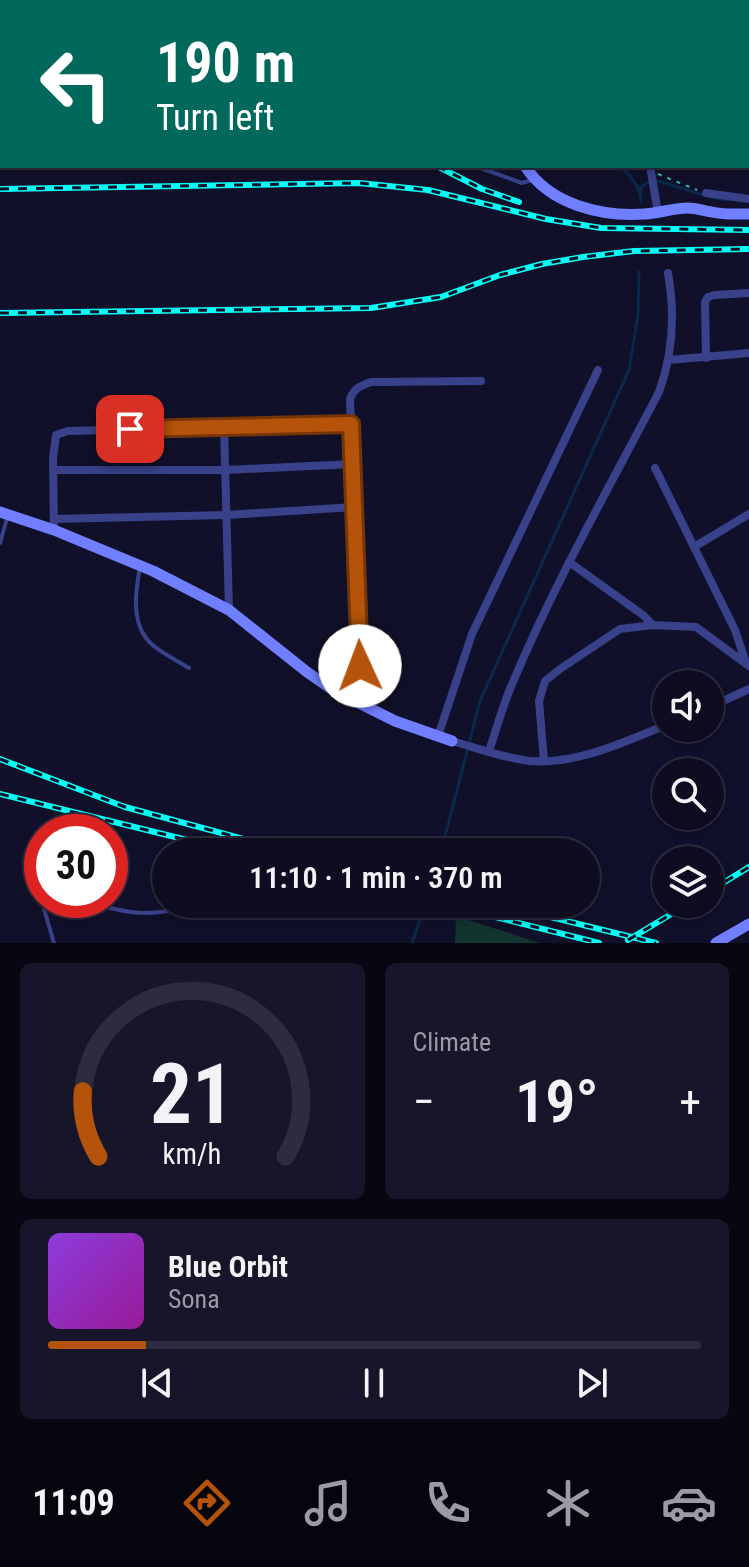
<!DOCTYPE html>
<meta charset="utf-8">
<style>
:root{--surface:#0d0c20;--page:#161529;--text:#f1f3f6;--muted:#9a9ba5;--line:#2d2c3e;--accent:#b45309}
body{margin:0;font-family:"Roboto Condensed",sans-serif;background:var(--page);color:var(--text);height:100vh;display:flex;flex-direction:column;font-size:30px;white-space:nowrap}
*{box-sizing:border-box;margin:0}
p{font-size:26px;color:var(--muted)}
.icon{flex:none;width:44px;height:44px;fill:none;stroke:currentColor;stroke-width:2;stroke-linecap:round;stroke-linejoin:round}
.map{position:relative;height:943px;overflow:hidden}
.sheet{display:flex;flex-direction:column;gap:20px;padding:20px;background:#070712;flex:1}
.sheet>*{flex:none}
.banner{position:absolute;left:0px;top:0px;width:750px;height:168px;box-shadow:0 4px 12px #0003,0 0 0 2px var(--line);background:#00695c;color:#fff;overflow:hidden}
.controls{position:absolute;left:652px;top:670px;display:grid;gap:16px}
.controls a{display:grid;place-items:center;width:72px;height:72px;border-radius:50%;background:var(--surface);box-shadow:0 4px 12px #0003,0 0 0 2px var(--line);font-size:40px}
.speed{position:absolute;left:24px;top:814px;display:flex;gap:16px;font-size:40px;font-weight:700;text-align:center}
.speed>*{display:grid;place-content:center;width:104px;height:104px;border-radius:50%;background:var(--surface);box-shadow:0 4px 12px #0003,0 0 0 2px var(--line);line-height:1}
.speed .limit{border:12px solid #d22;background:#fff;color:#111}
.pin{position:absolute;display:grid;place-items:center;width:68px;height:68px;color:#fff;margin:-34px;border-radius:16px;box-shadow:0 4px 12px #0006}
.me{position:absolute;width:88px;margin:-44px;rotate:358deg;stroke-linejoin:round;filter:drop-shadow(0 0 6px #0008)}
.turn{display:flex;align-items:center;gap:28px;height:168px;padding:0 24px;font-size:36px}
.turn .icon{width:104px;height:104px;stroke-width:2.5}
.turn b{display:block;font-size:56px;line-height:68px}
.big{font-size:60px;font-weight:600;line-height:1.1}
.sheet .widget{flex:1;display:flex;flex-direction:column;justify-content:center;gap:12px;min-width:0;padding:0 28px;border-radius:12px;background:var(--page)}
.sheet .dial{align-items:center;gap:0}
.dial svg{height:208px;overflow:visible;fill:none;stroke:var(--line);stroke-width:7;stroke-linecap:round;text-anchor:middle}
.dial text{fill:var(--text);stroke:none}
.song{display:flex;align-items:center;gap:24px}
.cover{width:96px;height:96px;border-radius:12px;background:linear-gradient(135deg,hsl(270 70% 55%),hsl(300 70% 35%))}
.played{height:8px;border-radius:4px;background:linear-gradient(90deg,var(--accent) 15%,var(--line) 15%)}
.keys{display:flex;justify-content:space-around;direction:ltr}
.heat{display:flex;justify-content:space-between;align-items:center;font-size:44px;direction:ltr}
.sheet .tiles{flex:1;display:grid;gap:20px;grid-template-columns:1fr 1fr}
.widget:last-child{grid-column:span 2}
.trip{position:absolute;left:152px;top:838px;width:448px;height:80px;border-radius:40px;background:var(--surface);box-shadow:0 4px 12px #0003,0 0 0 2px var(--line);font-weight:600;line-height:80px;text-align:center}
.dock{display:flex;height:128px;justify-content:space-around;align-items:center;background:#05050d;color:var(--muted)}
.dock .icon{width:56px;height:56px}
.dock .active{color:var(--accent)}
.dock b{font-size:36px;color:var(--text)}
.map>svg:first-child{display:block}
.green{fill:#12352f}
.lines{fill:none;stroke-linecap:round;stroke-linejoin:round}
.stream{stroke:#09294a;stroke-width:3}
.path{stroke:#2cc0a4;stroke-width:2;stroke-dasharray:4 6;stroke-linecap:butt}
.lane{stroke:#39418b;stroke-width:4}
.street{stroke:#39418b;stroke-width:8}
.secondary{stroke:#707fff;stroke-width:11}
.rail-casing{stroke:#05fff7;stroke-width:6}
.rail{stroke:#11102a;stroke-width:3;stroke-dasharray:9;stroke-linecap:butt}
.route-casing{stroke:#753606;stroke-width:20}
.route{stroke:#b45309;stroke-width:14}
</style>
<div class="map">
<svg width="749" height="943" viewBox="0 0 749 943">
<rect width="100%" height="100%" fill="#11102a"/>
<polygon class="green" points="456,916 540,943 455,943"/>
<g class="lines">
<g class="stream">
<polyline points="0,32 2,32"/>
<path d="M619 166C629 173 642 189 641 202"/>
<path d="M656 181C681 186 703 198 729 200"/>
<polyline points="640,192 642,186 649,182"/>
<polyline points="441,852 480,701 629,370 638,315 639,272"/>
<polyline points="412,943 425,905"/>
</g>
<polyline class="path" points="658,174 697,190"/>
<g class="lane">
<polyline points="0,79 1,68"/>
<polyline points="0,99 2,100"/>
<polyline points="0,119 2,119"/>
<polyline points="475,166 522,183 532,180"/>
<polyline points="0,543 8,515"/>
<path d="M140 567C136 589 131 618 146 638 156 651 175 659 189 668"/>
<polyline points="46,900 44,909 54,943"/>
<path d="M82 900C132 916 150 917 201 904"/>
</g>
<g class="street">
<polyline points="748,11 749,11"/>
<polyline points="650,166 658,213"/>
<polyline points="706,193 749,199"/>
<polyline points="706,358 705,302 708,297 715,295 749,293"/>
<polyline points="669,360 749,353"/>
<polyline points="224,427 229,610"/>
<polyline points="655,468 735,630 746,663"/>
<polyline points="53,470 225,470 353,464"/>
<polyline points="54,519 226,515 354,507"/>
<polyline points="54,530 53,458 56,435 68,431 351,424"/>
<polyline points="694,547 749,514"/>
<polyline points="569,562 643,615 653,625"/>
<path d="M358 703 361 691 350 399C354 388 360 386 371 382L481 381"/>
<polyline points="710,707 749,689"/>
<polyline points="438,736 472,634 598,370"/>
<path d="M452 741C477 748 503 758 530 761 576 765 624 742 666 725"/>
<path d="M489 751C497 728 503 704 513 682 555 582 609 488 659 392 673 354 675 313 668 273"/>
<polyline points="544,761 539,701 545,681 560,669 620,629 653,625 696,627 749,666"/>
</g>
<g class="secondary">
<polyline points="0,65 2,65"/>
<path d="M525 166C550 205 602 217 645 214 660 213 674 208 688 208 696 208 704 211 712 212 724 215 737 214 749 214"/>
<polyline points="0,512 54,530 153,571 229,610 307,672 333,690 395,721 452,741"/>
<polyline points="716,943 749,924"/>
</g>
<defs>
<g id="rail">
<polyline points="0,130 2,130"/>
<polyline points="437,166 482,189 519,202"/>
<polyline points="0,189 359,183 428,190 546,219 601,228 749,230"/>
<polyline points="0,313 371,308 441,297 500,275 542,264 583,257 634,251 749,249"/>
<polyline points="0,759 125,807 292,852"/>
<polyline points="0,794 236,852"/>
<polyline points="710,891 749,867"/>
<polyline points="443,904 599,943"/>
<polyline points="497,904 656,943"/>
<polyline points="628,940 688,904"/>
</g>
</defs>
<use href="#rail" class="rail-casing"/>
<use href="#rail" class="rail"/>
</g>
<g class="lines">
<defs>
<polyline id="route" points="130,429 351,424 360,666"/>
</defs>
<use href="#route" class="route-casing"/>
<use href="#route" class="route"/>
</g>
</svg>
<div class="controls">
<a><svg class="icon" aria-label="sound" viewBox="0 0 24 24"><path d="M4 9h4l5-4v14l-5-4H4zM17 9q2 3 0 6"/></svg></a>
<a><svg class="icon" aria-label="search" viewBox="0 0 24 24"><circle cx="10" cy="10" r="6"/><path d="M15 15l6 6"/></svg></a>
<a><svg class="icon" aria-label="layers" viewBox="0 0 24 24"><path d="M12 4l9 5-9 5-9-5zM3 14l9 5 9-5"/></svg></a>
</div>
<div class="speed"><div class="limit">30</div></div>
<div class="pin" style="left:130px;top:429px;background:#d93025"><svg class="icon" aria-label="arrive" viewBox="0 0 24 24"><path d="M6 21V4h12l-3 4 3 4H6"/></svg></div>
<svg class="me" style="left:360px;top:666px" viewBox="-20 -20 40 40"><circle r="19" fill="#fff"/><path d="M0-13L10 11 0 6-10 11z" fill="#b45309"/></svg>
<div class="trip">11:10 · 1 min · 370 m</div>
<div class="banner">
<div class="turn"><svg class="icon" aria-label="left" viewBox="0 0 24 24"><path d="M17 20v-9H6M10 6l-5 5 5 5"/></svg><div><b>190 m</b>Turn left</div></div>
</div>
</div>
<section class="sheet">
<div class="tiles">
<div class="widget dial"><svg viewBox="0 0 100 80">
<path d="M14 69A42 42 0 1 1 86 69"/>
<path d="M14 69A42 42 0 0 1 8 44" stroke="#b45309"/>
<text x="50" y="56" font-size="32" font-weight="700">21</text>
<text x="50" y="72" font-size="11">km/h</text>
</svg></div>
<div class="widget"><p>Climate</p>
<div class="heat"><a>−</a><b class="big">19°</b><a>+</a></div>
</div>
<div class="widget">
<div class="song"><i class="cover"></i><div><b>Blue Orbit</b><p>Sona</p></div></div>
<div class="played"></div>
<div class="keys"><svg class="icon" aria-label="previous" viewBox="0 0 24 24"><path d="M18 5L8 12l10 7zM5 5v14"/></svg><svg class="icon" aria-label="pause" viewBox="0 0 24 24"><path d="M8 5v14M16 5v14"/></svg><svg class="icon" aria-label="next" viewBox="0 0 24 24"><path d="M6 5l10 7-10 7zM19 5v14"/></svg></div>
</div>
</div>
</section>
<nav class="dock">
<b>11:09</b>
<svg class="icon active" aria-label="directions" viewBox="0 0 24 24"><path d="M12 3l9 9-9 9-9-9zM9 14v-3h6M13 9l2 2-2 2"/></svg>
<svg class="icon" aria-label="music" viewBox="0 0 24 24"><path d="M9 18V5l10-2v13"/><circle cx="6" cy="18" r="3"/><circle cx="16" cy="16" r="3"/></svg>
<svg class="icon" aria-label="phone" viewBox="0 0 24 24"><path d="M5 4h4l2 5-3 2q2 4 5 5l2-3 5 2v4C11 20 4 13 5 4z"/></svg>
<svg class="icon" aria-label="climate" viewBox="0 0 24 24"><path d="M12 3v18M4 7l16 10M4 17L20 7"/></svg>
<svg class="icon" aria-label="car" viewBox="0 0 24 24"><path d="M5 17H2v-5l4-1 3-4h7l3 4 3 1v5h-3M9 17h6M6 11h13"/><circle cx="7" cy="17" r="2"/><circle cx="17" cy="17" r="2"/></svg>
</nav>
